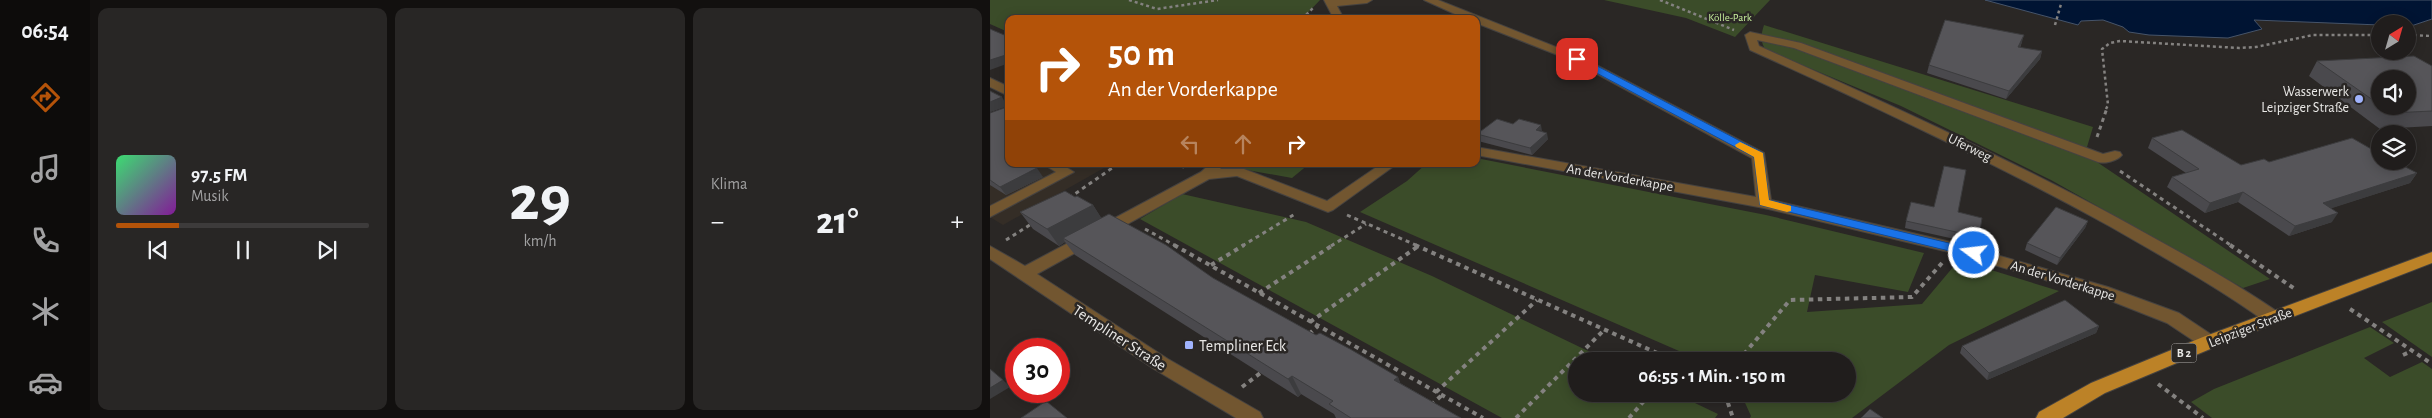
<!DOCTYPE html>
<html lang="de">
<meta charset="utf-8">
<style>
:root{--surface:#201d1c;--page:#282625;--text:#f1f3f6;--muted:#a2a2a3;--line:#3d3b3b;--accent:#b45309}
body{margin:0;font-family:"Alegreya Sans",sans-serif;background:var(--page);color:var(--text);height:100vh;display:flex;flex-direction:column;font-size:19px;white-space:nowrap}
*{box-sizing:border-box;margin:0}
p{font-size:16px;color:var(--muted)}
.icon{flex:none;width:28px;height:28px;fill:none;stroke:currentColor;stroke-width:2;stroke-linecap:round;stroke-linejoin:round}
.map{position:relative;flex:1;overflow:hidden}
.side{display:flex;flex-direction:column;gap:8px;padding:8px;background:#12100f;width:900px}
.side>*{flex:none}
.guide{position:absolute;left:15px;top:15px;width:475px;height:152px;border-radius:10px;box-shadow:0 2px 12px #0003,0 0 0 1px var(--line);background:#b45309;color:#fff;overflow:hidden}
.needle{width:32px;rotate:37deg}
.buttons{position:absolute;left:1381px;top:15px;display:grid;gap:10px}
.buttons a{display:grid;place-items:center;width:45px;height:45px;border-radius:50%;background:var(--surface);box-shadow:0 2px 12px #0003,0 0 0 1px var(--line);font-size:25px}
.speed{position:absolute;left:15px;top:338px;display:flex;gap:10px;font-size:25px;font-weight:700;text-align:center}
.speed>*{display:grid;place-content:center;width:65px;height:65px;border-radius:50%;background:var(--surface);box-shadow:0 2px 12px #0003,0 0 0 1px var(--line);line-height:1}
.speed .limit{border:8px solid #d22;background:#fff;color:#111}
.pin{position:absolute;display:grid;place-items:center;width:42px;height:42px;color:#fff;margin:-21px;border-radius:10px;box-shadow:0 2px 8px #0006}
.me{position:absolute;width:55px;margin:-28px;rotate:285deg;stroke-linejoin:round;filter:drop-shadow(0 0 4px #0008)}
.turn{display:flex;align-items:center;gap:18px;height:105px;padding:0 20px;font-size:22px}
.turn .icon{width:65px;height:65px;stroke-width:2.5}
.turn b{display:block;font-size:35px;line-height:42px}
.lanes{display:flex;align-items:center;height:48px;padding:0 20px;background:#0003;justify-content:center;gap:25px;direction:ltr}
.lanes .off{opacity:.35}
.big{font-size:38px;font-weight:600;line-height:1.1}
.side .tile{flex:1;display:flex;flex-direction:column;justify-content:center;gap:8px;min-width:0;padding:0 18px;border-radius:10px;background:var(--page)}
.side .dial{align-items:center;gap:0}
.dial b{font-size:65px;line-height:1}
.song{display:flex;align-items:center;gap:15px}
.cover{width:60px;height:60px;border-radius:8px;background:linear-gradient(135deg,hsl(140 70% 55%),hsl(290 70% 35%))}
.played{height:5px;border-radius:2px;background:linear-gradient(90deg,var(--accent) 25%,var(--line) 25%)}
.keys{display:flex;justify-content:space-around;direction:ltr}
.heat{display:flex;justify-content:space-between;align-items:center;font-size:28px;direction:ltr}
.side .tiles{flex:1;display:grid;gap:8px;grid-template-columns:repeat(3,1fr)}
.trip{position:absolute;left:578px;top:352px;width:288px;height:50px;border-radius:25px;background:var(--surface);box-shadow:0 2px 12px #0003,0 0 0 1px var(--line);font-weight:600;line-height:50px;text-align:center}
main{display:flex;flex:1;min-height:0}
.dock{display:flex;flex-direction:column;width:90px;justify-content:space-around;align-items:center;background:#0d0c0b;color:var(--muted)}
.dock .icon{width:35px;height:35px}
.dock .active{color:var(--accent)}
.dock b{font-size:22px;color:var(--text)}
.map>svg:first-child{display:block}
.built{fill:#342d26}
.green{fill:#3b4c29}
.water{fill:#001433;stroke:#465469}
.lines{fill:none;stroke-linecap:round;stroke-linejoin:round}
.minor-casing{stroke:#454240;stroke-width:2}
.major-casing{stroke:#454240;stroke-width:2}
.path-far2{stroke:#848280;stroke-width:2.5;stroke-dasharray:3 3;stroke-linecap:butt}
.path-far1{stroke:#848280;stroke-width:3;stroke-dasharray:4 4;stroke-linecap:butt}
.path{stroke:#848280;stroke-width:4;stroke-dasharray:4.5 4.5;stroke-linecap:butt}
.minor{fill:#725630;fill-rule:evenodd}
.major{fill:#bc8227;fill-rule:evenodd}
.wall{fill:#4a494d;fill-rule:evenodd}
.shaded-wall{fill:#3c3c3e}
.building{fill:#565559;stroke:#3c3c3e}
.route{fill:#1a73e8;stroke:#114b97}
.slow{fill:#f59e0b}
.poi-dot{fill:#a0b3fd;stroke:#2a2725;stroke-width:2}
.labels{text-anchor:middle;stroke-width:5;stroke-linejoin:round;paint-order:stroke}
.far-park-label{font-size:11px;fill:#c8f09d;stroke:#2a2725}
.shield{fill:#2a2725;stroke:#b0aeac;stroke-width:1}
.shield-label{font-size:12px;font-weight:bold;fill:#e9e8e6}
.poi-label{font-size:14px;fill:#e9e8e6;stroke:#2a2725;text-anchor:end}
.street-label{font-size:14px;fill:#e9e8e6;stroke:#2a2725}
.near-street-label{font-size:16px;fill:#e9e8e6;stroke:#2a2725}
.near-poi-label{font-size:16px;fill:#e9e8e6;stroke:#2a2725;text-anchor:start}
</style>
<main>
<nav class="dock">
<b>06:54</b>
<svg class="icon active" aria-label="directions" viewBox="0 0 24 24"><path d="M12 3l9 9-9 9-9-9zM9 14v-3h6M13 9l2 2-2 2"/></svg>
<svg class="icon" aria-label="music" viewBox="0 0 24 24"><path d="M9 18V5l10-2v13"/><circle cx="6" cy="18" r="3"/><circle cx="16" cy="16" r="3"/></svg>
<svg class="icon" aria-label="phone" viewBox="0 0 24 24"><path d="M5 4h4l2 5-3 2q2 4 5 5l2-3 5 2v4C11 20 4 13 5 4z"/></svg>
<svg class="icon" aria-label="climate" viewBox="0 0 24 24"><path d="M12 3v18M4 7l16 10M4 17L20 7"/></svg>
<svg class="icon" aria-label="car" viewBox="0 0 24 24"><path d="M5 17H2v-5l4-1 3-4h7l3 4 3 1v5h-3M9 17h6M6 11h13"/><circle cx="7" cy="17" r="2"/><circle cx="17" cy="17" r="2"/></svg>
</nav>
<section class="side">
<div class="tiles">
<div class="tile">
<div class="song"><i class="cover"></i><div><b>97.5 FM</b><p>Musik</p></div></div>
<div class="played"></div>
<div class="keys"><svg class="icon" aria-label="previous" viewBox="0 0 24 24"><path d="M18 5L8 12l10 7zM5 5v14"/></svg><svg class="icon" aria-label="pause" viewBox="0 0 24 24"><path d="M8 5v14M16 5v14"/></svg><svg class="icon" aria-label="next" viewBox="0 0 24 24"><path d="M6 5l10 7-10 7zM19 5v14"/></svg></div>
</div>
<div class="tile dial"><b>29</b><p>km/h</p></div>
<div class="tile"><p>Klima</p>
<div class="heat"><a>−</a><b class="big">21°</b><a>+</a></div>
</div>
</div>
</section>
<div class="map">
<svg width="1442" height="418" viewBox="0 0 1442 418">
<rect width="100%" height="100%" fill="#2a2725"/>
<polygon class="built" points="0,133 19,164 121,164 13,225 0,217"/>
<g class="green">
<polygon points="0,0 330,0 312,19 19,19 18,32 0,24"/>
<polygon points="614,0 780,0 745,37 696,18"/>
<path d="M774 25 1103 127 1097 147 1104 160 1280 279 1253 288 1061 180 911 106 776 50C770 43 771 34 774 25Z"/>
<polygon points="486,158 776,215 934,253 918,292 825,275 817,312 932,304 969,260 1069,291 959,345 862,418 760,418 761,416 751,394 856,394 856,361 712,361 370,212 417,181 436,164 486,164"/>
<polygon points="238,164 319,164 302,178 235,166"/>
<polygon points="192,194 316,222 442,276 619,361 586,361 586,394 686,394 728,414 725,418 512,418 150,219"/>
<polygon points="1442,302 1442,357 1392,322"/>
<polygon points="1380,327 1404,343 1374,358 1400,377 1432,362 1442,369 1442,418 1222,418 1201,402 1224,389"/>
</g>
<polygon class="water" points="995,0 1442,0 1442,19 1418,27 1418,24 1390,24 1390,25 1264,20 1272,29 1238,38 1159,35 1139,32 1133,27 1113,20 1091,21 1088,25"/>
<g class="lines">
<defs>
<g id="minor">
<polygon points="334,0 382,0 377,3 347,6 354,19 344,19"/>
<polygon points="434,0 448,0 591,57 774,153 781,200 965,243 1118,287 1189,313 1225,337 1228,342 1225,347 1219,349 1213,347 1177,323 1106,295 963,253 774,208 486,155 486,147 766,197 762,158 583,61 486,23 486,19 476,19"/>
<path d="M760 32 811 43 1113 154 1125 151 1130 152 1132 155C1127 161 1115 164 1108 162L804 48 767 40 769 46C890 100 1011 155 1128 218 1182 248 1237 277 1288 312L1291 317 1288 322 1282 323 1276 322C1226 286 1173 257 1121 227 1003 162 882 105 760 50L755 35Z"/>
<polygon points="0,78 19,87 19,96 0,87"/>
<polygon points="53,164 71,164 84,172 0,217 0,206 66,172"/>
<polygon points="220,164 235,164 230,169 254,169 337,201 391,164 402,164 404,166 343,210 338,212 247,176 219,179 47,274 178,359 270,412 273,418 246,418 164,369 0,259 0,246 35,266 211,172"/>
</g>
<polygon id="major" points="1442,252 1442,263 1225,347 1115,393 1073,418 1046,418 1049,412 1101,383 1213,337"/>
</defs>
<use href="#minor" class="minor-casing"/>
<use href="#major" class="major-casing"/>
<g class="path-far2">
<polyline points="139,0 167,9 228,0"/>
<polyline points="670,0 744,30"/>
<polyline points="312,19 324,7"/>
<polyline points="1065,25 1071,4"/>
<polyline points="1418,35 1442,36"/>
<polyline points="1116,109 1118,105 1112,49 1120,43 1130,41 1249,48 1266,47 1323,35 1390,35"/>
</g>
<g class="path-far1">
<polyline points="1107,137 1117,108"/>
<polyline points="185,164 194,167"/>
<polyline points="1130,171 1242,246"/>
<polyline points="79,198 128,164"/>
<polyline points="357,215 428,246"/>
<polyline points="155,229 186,246"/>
<polyline points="16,240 43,223"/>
<polyline points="252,246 305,214"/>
<polyline points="341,246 376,224"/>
</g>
<g class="path">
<polyline points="184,245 493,418"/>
<polyline points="425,245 685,361"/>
<polyline points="1240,245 1305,289"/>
<polyline points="221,265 254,245"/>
<polyline points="269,293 343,245"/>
<polyline points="1360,309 1442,364"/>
<polyline points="320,322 427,247"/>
<polyline points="319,334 328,326"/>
<polyline points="1413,355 1422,351"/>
<polyline points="748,361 800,300 922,297 952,263"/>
<polyline points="1168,384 1213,418"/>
<polyline points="252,387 273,371"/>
<polyline points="446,392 547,300"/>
<polyline points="735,394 743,418"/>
<polyline points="441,405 452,395"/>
<polyline points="526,418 614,330"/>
<polyline points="639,418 660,394"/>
</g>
<use href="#minor" class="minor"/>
<use href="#major" class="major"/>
</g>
<g class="wall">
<polygon points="1032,42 1030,48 1052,51 1050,59 1016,99 937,73 939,65"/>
<path d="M1327 61 1442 66V126L1390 129 1319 76ZM1390 79 1418 106H1390Z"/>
<polygon points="15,102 19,164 53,177 16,195 0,185 0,113 14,108 14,107 0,112"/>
<polygon points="552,131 558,139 542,155 488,141 487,134"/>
<polygon points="1162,138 1251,165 1279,162 1427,173 1420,183 1341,208 1342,222 1299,236 1248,202 1215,213 1177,187 1182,177 1196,173 1158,148"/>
<polygon points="85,197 103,205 111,218 223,278 326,335 408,377 410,383 471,418 346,418 344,414 311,394 308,397 85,255 75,242 69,246 43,229 30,212"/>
<polygon points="968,212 989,237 987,244 915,228 916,221"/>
<polygon points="1098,221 1095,228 1067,265 1035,250 1037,243"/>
<polygon points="1109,326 1106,333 997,380 970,353 972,346"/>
</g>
<g class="shaded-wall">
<polygon points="1034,35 1032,42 1026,55 1028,47"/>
<polygon points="1052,51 1050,59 1016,99 1019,91"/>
<polygon points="19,54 19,63 0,70 0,60"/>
<polygon points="12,97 17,106 0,112 0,102"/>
<polygon points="551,125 552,131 546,130"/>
<polygon points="557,133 558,139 542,155 540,148"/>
<polygon points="47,168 53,177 16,195 10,187"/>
<polygon points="1427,173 1420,183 1327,213 1333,203"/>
<polygon points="1253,192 1248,202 1215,213 1220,203"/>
<polygon points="103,205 114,222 73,238 75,242 69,246 57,229"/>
<polygon points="1348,213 1342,222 1299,236 1305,226"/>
<polygon points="1098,221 1095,228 1067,265 1070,258"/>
<polygon points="1109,326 1106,333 997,380 999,373"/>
<polygon points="302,376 311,394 308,397 298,379"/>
<polygon points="408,377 415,395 404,380"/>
<polygon points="13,380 20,387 0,399 0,388"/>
</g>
<g class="building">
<polygon points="955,20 1034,35 1028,47 1052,51 1019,91 939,65"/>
<polygon points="0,29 19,37 19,54 0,60"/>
<polygon points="1424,56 1442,66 1442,111 1401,113 1391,106 1418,106 1418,79 1390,79 1390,105 1327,61"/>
<polygon points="0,91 12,97 0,102"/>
<polygon points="15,99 19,101 19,164 40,164 47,168 10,187 0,180 0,113 14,108"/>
<polygon points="507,119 523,124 529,119 551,125 546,130 557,133 540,148 487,134"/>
<polygon points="1192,130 1251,165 1274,159 1279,162 1362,138 1390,154 1390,161 1404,161 1427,173 1333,203 1348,213 1305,226 1253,192 1220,203 1182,177 1209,169 1162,138"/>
<polygon points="954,166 976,170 968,212 992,218 989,237 916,221 921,202 944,207"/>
<polygon points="75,191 85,197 87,196 103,205 57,229 30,212"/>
<polygon points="1066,207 1098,221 1070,258 1037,243"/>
<polygon points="119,214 176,245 223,278 326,335 330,333 360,349 408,377 404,380 471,418 361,418 339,404 343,401 302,376 298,379 73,238"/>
<polygon points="1075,300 1109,326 999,373 972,346"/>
<polygon points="0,369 13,380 0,388"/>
<polygon points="56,401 77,418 31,418"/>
<polygon points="880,409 893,418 871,418"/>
</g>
<polygon class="route" points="584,57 590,57 773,153 779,200 984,249 990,253 984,257 770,205 764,157 584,61"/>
<polygon class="slow" points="750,142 773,153 779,200 801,206 801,211 797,212 770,205 764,157 746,147 745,145"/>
<g class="poi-dot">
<circle cx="1369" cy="99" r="5"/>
<rect x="194" y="340" width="10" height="10" rx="2.5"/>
</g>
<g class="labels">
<g class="far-park-label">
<text x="740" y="21">Kölle-Park</text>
</g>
<rect class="shield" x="1181.5" y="343.5" width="25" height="19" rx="4"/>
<g class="shield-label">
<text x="1194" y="357">B 2</text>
</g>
<g class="poi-label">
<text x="1359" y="96">Wasserwerk<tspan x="1359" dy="16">Leipziger Straße</tspan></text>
</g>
<g class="street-label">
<text transform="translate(980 147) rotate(26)" y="5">Uferweg</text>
<text transform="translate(630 177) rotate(10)" y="5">An der Vorderkappe</text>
<text transform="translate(1073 280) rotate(17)" y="5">An der Vorderkappe</text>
<text transform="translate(1260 327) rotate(-21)" y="5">Leipziger Straße</text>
</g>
<g class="near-street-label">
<text transform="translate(130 337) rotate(33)" y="6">Templiner Straße</text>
</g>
<g class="near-poi-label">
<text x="209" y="351">Templiner Eck</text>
</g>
</g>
</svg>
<div class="buttons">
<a><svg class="needle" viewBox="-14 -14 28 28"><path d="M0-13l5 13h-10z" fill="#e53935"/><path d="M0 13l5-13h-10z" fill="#a2a2a3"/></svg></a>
<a><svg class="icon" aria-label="sound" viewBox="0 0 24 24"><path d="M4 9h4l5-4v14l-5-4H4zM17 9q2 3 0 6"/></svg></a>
<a><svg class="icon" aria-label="layers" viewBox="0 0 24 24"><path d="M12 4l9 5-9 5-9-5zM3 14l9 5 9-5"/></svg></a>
</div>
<div class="speed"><div class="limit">30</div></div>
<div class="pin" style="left:587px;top:59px;background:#d93025"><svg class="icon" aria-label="arrive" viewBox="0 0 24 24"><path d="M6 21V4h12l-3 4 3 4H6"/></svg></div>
<svg class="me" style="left:984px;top:253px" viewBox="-20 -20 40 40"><circle r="17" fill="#1a73e8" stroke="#fff" stroke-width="3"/><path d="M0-11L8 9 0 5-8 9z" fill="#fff"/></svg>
<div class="trip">06:55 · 1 Min. · 150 m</div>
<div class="guide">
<div class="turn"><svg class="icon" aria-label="right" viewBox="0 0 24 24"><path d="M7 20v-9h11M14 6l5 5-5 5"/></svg><div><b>50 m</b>An der Vorderkappe</div></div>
<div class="lanes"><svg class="icon off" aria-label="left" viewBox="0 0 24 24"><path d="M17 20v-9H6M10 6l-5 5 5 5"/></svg><svg class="icon off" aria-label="ahead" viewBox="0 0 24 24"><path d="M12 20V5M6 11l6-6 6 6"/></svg><svg class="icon" aria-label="right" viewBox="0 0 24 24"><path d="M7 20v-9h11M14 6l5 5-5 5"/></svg></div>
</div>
</div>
</main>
